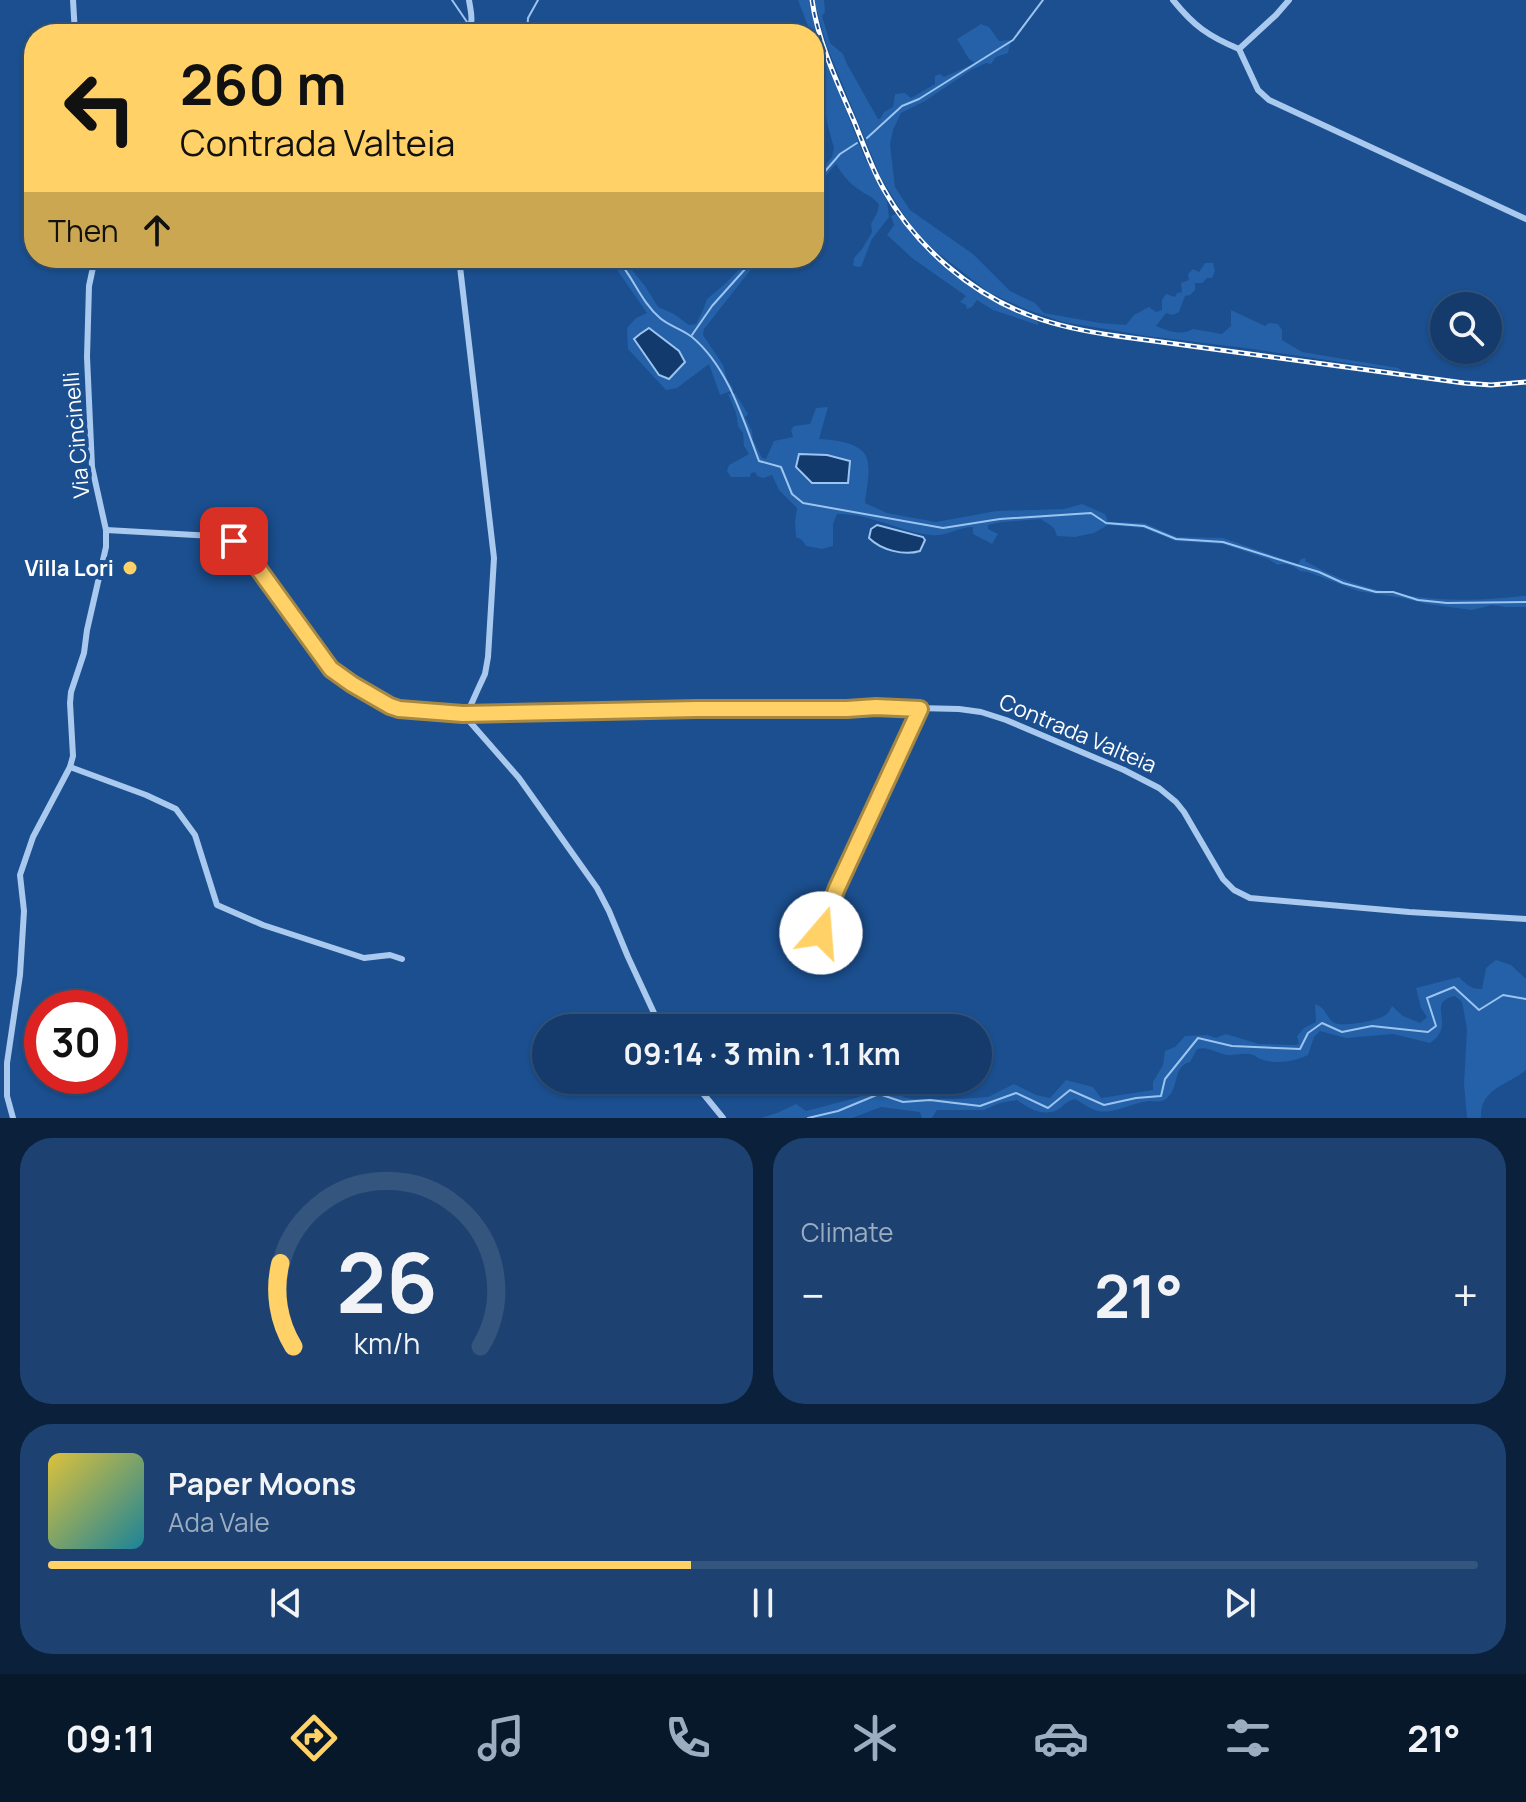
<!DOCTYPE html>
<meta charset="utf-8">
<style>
:root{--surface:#143b6b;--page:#1d4271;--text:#f1f3f6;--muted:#9dadc1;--line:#33557e;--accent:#ffd166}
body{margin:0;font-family:Manrope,sans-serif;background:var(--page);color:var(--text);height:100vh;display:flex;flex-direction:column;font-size:30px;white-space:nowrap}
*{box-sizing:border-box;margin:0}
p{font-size:26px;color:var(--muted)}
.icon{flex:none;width:44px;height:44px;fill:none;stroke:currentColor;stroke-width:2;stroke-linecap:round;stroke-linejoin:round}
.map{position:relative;height:1118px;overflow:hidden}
.sheet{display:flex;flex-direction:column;gap:20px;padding:20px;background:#0b203b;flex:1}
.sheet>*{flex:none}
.top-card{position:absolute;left:24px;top:24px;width:800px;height:244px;border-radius:32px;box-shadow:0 2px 6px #0004,0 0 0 2px var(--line);background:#ffd166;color:#111;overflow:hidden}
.controls{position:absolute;left:1430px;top:292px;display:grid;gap:16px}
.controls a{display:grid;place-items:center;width:72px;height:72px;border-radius:50%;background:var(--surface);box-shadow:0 2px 6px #0004,0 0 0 2px var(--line);font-size:40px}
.speed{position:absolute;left:24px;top:990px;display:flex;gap:16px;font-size:40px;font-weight:700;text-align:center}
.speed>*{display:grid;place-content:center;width:104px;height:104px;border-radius:50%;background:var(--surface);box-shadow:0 2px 6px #0004,0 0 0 2px var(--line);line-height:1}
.speed .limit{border:12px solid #d22;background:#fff;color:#111}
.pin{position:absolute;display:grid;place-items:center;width:68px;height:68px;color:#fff;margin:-34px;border-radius:16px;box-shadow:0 4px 12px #0006}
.me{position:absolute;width:88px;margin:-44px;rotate:18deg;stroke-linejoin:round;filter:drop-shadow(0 0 6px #0008)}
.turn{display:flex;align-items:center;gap:28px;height:168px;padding:0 24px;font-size:36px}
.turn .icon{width:104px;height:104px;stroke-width:2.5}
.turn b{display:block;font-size:56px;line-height:68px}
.then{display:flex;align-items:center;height:76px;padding:0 24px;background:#0003;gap:16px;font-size:30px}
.big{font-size:60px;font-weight:700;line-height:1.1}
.sheet .tile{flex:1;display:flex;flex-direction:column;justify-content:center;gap:12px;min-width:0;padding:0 28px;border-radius:32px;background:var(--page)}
.sheet .dial{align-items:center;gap:0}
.dial svg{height:208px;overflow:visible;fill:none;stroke:var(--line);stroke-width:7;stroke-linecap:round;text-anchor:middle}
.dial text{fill:var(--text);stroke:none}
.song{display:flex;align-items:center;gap:24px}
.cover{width:96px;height:96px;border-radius:12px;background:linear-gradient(135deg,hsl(50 70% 55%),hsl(190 70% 35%))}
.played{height:8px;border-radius:4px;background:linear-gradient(90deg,var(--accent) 45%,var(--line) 45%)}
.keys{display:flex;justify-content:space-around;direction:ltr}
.heat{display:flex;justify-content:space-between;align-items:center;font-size:44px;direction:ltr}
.sheet .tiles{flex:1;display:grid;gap:20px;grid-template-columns:1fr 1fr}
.tile:last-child{grid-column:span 2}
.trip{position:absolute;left:532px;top:1014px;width:460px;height:80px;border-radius:40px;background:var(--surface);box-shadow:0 2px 6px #0004,0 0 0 2px var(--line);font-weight:700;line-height:80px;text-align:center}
.tabs{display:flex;height:128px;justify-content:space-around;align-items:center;background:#08182b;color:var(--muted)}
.tabs .icon{width:56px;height:56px}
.tabs .current{color:var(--accent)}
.tabs b{font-size:36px;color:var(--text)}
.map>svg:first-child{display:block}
.green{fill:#2461a8}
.water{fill:#123a6d;stroke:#9cc4f0;stroke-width:2}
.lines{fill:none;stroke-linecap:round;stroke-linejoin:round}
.stream{stroke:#9cc4f0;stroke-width:2}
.street{stroke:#a9c9ee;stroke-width:6}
.rail-casing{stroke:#fff;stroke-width:5}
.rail{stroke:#1b4f8f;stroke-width:2;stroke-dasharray:6;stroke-linecap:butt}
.route-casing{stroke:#a68842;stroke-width:20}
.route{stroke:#ffd166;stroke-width:14}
.poi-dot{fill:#ffd166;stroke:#1b4f8f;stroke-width:3}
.labels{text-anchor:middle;stroke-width:8;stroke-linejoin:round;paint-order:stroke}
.street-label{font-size:22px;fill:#fff;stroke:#1b4f8f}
.poi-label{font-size:22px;font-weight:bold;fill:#fff;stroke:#1b4f8f;text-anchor:end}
</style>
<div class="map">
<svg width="1526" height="1118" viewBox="0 0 1526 1118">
<rect width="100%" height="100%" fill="#1b4f8f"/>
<g class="green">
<path d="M798 0H809L816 32 823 52 864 156 887 201 889 217 872 239 861 267 853 266 854 258 862 249 872 232 871 224 877 213 879 205C874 197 866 195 858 189 848 182 842 174 836 164L814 189V178L832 157 834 148 827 123 814 34H811Z"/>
<path d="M814 0H824L825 12 822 16 830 43 843 54 847 64 878 119H880L884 112 893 107 895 94 905 93 911 98 935 84V76L940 74 944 77 975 63 969 59 957 39 981 24 989 27 999 41 1011 40 1008 53 996 57 991 64 986 63 971 70 925 101 901 113 893 130 890 144 895 187 910 210 973 254 1010 291 1035 303 1044 313 1100 323 1126 325 1134 315 1149 307 1156 312 1162 310V300L1166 294 1175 297 1177 293 1182 292 1181 283 1189 280 1188 274 1193 269 1199 272 1205 263H1213L1215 271 1212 278H1207L1202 283H1195V290L1190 295 1185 296 1179 312 1173 315 1166 313 1156 326C1168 331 1181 336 1193 329L1222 334 1231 326V310L1265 326 1269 323 1278 324 1282 330V340L1302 352 1398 368 1402 371 1245 348 1147 336 1063 322 1025 309 988 292 933 249 917 233 902 212 881 178 827 47Z"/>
<path d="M896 214C934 265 980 298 1038 322V325L993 310 977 300 972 307 967 309 966 305 960 302 966 296 912 258 887 235 894 225 891 216Z"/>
<polygon points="607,258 622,258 645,286 658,307 674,314 689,325 696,324 703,310 707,299 726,283 750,258 760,258 704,329 703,335 723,365 727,379 734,390 720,395 709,364 677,388 666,390 628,349 627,328 636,318 647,313 618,271"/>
<path d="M735 393 748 414 745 417 752 431 753 440 762 458 766 459 774 441 793 437 791 430 794 426 810 424 816 408 828 407 819 439C835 440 866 442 868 463 870 476 866 491 865 503L887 513 936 522 996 511 1064 509 1082 504 1105 514 1108 522 1144 523 1177 537 1223 538 1298 564 1301 559 1306 558 1305 561C1370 599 1448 605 1522 596H1526V607H1505L1492 605 1472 610 1427 604 1403 598 1358 591 1308 572 1300 571C1295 566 1284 562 1278 565L1268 559 1223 544 1176 541 1143 528 1108 525 1094 533 1075 537 1057 536 1054 528 1041 519 1002 522 988 525V529L998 534 992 544 973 534V527C958 527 946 537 930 535 898 531 869 513 837 514L833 524V546L822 549 806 546 802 540 796 537 795 521 797 508 779 490 772 475 763 478 757 476 755 472 751 473 750 477H731L727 471 729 465 749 454 744 446 743 433 738 426 736 413 728 394Z"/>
<path d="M1496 960 1511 965 1526 979V1070C1508 1085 1479 1089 1481 1118H1467L1464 1084 1467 1029 1462 1002 1455 996C1424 1003 1458 1024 1430 1043L1393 1034 1346 1038 1320 1031 1314 1037 1308 1055C1294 1062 1273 1065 1258 1058 1256 1057 1255 1055 1253 1055 1244 1052 1235 1056 1227 1055 1216 1053 1208 1046 1197 1049L1190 1062C1172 1067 1180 1087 1167 1098 1162 1103 1155 1101 1149 1101 1131 1103 1115 1114 1098 1111 1090 1109 1082 1103 1075 1099 1066 1101 1064 1106 1057 1110 1043 1117 1028 1108 1017 1100L1000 1103 984 1110H937L932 1118H922L920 1112 881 1107 852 1118H761L777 1113 796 1104 806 1111 856 1098 879 1088 910 1099H960L988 1097 1014 1084 1036 1095 1050 1098 1066 1080 1093 1087 1101 1098 1153 1090V1082L1163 1065 1165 1051 1175 1047 1185 1036 1207 1035 1216 1038 1226 1034 1259 1044 1295 1045 1299 1044 1297 1036 1304 1028 1316 1022 1315 1004C1326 1008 1325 1015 1333 1022 1340 1028 1376 1021 1384 1016 1388 1014 1390 1010 1392 1006L1403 1016 1420 1023 1427 1017 1421 1008 1416 988 1459 977C1466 984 1472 990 1482 989L1486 968Z"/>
</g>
<g class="water">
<polygon points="649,328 679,351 685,362 669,379 659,375 634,339 640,334"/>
<polygon points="799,454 827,455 850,461 848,483 812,483 796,467"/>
<path d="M877 525 923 537 925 540 920 551C904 556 881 550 869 538L871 529Z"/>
</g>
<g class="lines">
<g class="stream">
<polyline points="452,0 467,22"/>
<polyline points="471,27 475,34"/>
<polyline points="527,34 528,18 538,0"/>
<polyline points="867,138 902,106 919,99 1013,40 1043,0"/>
<polyline points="814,184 840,154 857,143"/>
<path d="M616 258C633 276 641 302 660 318 669 326 682 329 692 337 728 367 743 419 759 461L781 467 792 494 803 503 943 528 1000 519 1091 513 1106 523 1144 526 1176 539 1223 542 1319 572 1343 583 1376 592H1393L1418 600 1447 603 1526 602"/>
<polyline points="692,335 712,306 755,258"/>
<polyline points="808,1118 838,1111 879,1094 903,1102 930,1100 980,1106 1016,1093 1048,1108 1070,1090 1104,1105 1136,1098 1161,1096 1165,1079 1198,1038 1232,1046 1300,1049 1308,1033 1322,1023 1342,1032 1372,1026 1428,1032 1436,1026 1427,998 1454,987 1479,1010 1503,995 1526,999"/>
</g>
<g class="street">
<polyline points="73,0 75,34"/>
<path d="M1173 0C1194 26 1208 36 1239 49"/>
<path d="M462 34C476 26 471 14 469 0"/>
<polyline points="1239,49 1258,90 1269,100 1526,219"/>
<polyline points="1239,49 1276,15 1289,0"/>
<polyline points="459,258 494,558 488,657 485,674 478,689 470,707 463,714 519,778 597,888 609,911 628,957 661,1028"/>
<polyline points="106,530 213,536 234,541 244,549 331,669 352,684 390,706 399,709 463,714 674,710 847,709 876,707 959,709 981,712 1006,720 1124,770 1159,788 1176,802 1184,812 1223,879 1234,890 1250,898 1409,912 1526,919"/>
<polyline points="70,767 146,795 176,809 195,835 217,905 263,925 364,958 390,955 402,959"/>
<polyline points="830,954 828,942 821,933 822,925 920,709"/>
<polyline points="692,1080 723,1118"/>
<polyline points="13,1118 7,1096 7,1063 20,975 24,911 20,875 33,837 70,767 73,756 70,703 71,692 84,653 87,630 106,547 106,530 92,467 87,357 89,286 95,258"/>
</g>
<defs>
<path id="rail" d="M812 0C818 42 837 82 854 121 863 143 871 167 883 188 915 246 972 295 1034 317 1061 327 1089 332 1117 336L1464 383 1491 385 1526 382"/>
</defs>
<use href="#rail" class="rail-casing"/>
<use href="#rail" class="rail"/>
</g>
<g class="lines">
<defs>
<polyline id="route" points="234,541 244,549 331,669 352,684 390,706 399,709 463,714 697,709 847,709 876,707 920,709 837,888 822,925 821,933"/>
</defs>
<use href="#route" class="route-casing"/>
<use href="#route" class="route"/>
</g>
<circle class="poi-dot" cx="130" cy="568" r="8"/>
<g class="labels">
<g class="street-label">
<text transform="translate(76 435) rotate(-95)" y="8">Via Cincinelli</text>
<text transform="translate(1078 733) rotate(23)" y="8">Contrada Valteia</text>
</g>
<g class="poi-label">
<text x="114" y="576">Villa Lori</text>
</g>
</g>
</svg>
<div class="controls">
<a><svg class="icon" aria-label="search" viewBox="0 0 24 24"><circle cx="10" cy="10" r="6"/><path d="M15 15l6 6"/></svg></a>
</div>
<div class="speed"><div class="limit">30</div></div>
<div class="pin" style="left:234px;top:541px;background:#d93025"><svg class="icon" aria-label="arrive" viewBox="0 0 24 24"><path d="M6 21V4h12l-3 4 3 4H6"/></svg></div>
<svg class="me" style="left:821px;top:933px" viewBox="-20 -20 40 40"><circle r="19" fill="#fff"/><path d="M0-13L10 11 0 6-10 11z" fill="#ffd166"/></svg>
<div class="trip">09:14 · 3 min · 1.1 km</div>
<div class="top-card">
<div class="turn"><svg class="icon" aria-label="left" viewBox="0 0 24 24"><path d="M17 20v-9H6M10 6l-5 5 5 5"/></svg><div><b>260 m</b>Contrada Valteia</div></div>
<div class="then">Then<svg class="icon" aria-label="ahead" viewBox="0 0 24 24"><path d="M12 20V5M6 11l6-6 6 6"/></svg></div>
</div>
</div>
<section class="sheet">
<div class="tiles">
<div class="tile dial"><svg viewBox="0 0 100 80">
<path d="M14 69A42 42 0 1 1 86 69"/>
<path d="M14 69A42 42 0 0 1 9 37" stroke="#ffd166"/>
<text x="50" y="56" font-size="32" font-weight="700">26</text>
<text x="50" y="72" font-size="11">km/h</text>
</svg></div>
<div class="tile"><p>Climate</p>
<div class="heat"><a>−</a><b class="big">21°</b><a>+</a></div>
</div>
<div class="tile">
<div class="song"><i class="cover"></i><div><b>Paper Moons</b><p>Ada Vale</p></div></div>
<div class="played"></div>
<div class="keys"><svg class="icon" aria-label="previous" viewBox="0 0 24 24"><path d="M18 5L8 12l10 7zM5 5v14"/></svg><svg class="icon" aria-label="pause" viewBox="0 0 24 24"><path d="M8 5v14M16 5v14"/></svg><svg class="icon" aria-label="next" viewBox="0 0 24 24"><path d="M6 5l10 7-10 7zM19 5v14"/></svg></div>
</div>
</div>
</section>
<nav class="tabs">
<b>09:11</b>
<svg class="icon current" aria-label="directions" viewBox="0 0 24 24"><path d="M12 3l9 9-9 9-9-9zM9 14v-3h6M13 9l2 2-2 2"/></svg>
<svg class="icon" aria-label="music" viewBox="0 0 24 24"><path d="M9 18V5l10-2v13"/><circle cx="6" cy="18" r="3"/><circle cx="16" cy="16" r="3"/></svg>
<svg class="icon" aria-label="phone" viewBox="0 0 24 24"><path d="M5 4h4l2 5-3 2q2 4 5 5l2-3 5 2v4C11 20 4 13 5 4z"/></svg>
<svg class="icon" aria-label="climate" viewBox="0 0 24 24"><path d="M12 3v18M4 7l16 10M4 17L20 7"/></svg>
<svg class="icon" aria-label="car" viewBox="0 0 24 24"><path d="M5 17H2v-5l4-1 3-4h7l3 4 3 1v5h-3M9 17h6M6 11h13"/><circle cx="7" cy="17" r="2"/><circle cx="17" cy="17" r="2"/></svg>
<svg class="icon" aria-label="filters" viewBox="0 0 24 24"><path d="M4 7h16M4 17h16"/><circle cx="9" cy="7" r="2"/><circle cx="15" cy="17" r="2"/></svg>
<b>21°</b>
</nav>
